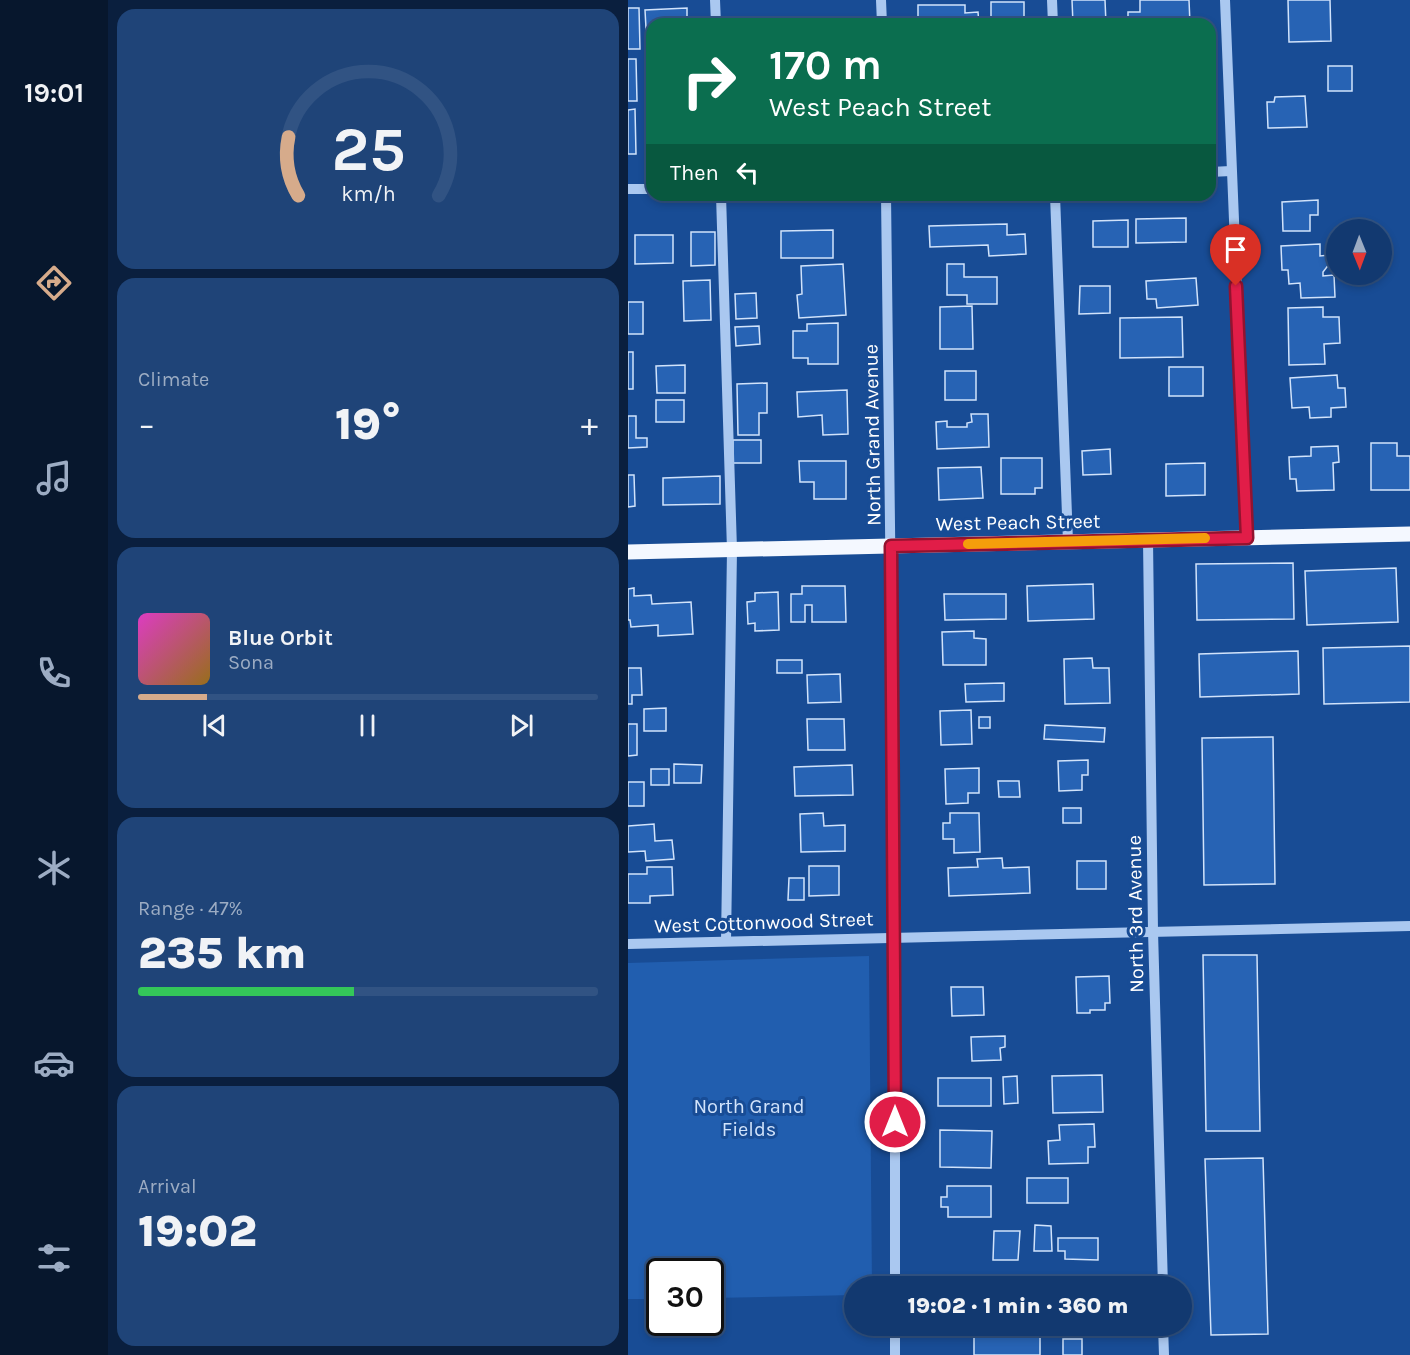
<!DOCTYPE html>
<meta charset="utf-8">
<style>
:root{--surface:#123970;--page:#1f4478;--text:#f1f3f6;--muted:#9cacc3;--line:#315383;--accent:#d6ab8b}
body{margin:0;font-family:Karla,sans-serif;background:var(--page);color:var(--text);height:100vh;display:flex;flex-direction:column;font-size:22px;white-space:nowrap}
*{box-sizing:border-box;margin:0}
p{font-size:20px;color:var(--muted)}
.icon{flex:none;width:33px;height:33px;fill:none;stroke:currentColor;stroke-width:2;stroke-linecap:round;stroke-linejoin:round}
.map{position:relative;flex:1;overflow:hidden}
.side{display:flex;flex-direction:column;gap:9px;padding:9px;background:#0a1f3e;width:520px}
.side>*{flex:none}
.hud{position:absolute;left:18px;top:18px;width:570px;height:183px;border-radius:18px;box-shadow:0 3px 9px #0003,0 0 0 2px var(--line);background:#0b6e4f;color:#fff;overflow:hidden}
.needle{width:39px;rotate:179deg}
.fabs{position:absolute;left:698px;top:219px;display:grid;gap:12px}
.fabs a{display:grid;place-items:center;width:66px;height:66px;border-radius:50%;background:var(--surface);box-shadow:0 3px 9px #0003,0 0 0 2px var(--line);font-size:30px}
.speed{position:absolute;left:18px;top:1258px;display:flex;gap:12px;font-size:30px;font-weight:700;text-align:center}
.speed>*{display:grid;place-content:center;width:78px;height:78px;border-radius:50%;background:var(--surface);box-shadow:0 3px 9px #0003,0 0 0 2px var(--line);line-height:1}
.speed .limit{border:3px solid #111;border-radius:9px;background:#fff;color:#111}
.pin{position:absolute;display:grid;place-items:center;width:51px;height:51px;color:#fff;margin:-62px -26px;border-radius:50% 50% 50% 0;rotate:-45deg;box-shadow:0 0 6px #0007}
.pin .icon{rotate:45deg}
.me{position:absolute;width:66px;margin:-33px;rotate:0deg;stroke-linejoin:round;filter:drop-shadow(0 0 4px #0008)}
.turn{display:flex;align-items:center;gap:21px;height:126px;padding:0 24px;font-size:27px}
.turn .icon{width:78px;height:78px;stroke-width:2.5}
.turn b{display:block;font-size:42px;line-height:51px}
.then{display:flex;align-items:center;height:57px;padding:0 24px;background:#0003;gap:12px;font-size:22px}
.big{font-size:45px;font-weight:800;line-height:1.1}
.side .card{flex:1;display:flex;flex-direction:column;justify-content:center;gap:9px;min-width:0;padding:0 21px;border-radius:18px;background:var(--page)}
.side .dial{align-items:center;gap:0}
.dial svg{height:156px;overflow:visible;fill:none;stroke:var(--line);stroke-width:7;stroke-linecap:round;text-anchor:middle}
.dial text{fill:var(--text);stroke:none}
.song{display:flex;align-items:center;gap:18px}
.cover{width:72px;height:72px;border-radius:9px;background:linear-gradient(135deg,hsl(310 70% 55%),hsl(40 70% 35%))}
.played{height:6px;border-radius:3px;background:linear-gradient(90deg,var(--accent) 15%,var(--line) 15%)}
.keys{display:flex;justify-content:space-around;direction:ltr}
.heat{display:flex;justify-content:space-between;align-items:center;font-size:33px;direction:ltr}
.charge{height:9px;border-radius:4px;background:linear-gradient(90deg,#34c759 47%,var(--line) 0)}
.trip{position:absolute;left:216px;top:1276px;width:348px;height:60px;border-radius:30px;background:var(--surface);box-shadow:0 3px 9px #0003,0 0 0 2px var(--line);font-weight:800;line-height:60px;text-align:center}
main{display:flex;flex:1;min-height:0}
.dock{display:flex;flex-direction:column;width:108px;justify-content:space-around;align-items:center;background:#07172d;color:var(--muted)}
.dock .icon{width:42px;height:42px}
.dock .on{color:var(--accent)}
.dock b{font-size:27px;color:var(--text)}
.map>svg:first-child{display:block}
.green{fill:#215eaf}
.building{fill:#2763b4;stroke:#d1e3fb;stroke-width:1.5}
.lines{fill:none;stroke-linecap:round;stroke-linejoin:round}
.minor{stroke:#aac8f0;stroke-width:10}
.major{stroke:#f4f8ff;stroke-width:15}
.route-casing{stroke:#92132f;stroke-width:15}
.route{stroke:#e11d48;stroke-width:10}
.slow{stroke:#f59e0b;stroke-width:10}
.labels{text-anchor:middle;stroke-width:6;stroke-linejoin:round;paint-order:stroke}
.street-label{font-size:20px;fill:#fff;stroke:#184c95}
.park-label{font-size:20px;fill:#d1e3fb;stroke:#184c95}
</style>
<main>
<nav class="dock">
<b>19:01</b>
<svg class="icon on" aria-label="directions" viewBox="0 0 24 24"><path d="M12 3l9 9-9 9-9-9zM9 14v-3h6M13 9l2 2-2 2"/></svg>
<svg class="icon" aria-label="music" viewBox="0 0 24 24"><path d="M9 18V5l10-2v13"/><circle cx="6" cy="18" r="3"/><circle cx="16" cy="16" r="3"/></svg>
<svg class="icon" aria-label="phone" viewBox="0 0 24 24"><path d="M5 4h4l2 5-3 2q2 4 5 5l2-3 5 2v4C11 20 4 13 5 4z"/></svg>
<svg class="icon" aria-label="climate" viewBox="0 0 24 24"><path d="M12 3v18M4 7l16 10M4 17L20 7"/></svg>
<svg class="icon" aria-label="car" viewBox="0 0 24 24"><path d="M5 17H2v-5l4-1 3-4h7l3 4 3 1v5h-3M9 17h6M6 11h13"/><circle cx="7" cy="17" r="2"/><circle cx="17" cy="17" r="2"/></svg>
<svg class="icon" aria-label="filters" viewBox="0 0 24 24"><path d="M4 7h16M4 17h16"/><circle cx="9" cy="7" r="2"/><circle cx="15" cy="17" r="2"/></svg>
</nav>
<section class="side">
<div class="card dial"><svg viewBox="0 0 100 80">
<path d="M14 69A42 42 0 1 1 86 69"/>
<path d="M14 69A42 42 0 0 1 9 39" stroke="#d6ab8b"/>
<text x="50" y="56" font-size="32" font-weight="700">25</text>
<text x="50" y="72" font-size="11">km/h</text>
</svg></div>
<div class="card"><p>Climate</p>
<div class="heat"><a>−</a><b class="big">19°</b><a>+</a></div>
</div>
<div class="card">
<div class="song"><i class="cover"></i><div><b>Blue Orbit</b><p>Sona</p></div></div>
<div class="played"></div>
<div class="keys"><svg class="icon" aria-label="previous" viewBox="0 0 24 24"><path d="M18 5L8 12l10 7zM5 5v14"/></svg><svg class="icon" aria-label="pause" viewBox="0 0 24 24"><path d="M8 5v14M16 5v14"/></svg><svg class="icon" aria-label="next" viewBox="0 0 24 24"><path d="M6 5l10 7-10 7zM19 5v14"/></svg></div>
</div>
<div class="card"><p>Range · 47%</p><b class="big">235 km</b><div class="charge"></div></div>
<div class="card"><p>Arrival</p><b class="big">19:02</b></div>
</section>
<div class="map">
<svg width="782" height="1355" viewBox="0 0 782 1355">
<rect width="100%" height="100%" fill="#184c95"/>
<polygon class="green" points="241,956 244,1287 226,1287 226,1295 83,1298 82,1272 32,1272 31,1299 0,1299 0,963"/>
<g class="building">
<polygon points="444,0 477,0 478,24 445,24"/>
<polygon points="512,0 561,0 562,24 500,24 500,12 512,12"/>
<polygon points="660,0 702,0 703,41 661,42"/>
<rect x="363" y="2" width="33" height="22"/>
<polygon points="290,5 337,5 337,13 350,12 351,24 290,24"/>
<polygon points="0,8 11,8 12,49 0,49"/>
<polygon points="59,8 59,24 24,24 24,47 19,47 17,10"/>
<polygon points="0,59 8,59 9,101 0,101"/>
<polygon points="24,63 24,97 18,97 17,64"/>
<rect x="700" y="66" width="24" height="25"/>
<polygon points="677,96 679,127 640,128 639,102 646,102 647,97"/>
<polygon points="7,109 8,154 0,154 0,110"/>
<polygon points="20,109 24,109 24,148 20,149"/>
<polygon points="690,200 690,215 682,215 682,231 655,231 654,202"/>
<polygon points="558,218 558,242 508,243 508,219"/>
<polygon points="500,220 500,247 465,247 465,221"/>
<polygon points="379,224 379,235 397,234 398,254 361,256 360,245 302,247 301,226"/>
<polygon points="205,230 205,258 153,258 153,231"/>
<polygon points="63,232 87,232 87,265 63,266"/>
<polygon points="7,235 45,235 45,263 7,264"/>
<polygon points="692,244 692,256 701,255 702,263 695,272 695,276 706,275 707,297 673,298 672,283 661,284 660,270 654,270 653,246"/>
<polygon points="215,264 218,315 171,318 169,295 174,294 173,266"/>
<polygon points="319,264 336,264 336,277 369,277 369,304 339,304 339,295 319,295"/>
<polygon points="568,278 570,305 529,308 528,299 519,299 518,281"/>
<polygon points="82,280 83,320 56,321 55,281"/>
<polygon points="452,286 482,286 482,313 451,314"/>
<polygon points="128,293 129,318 108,319 107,294"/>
<rect x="0" y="302" width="15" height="32"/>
<polygon points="344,306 345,349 312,349 312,307"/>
<polygon points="695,307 695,317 711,317 712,343 696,344 697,364 661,365 660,308"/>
<polygon points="554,317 555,357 492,358 492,318"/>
<polygon points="210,323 210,364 180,364 180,358 165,358 165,331 179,331 179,324"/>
<polygon points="131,326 132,344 108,346 107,327"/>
<rect x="0" y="352" width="5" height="37"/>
<polygon points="57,365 57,393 29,393 28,366"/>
<rect x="541" y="367" width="34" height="29"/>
<rect x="317" y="371" width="31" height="29"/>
<polygon points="709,375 710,388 717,388 718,407 703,408 703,417 682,418 681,407 664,408 662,378"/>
<polygon points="139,383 139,413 131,413 131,435 110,435 109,384"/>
<polygon points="219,390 220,434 195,435 194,415 170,417 169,392"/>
<rect x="28" y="400" width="28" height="22"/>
<polygon points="343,414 360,414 361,447 309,449 308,422 319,421 319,427 339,427 339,423 344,422"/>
<polygon points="0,416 8,416 8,438 19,438 19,447 0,448"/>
<rect x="105" y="440" width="28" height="23"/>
<polygon points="743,443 769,443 769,456 782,456 782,490 743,490"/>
<polygon points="710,446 711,462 705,463 706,490 669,491 668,479 662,479 661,457 683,456 683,447"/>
<polygon points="482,449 483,474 455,475 454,451"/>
<polygon points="373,458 414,458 414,488 407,488 407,494 373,494"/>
<polygon points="171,461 218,461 218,499 186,499 186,482 172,482"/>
<polygon points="577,463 577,495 538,496 538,464"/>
<polygon points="353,467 355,498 311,500 310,468"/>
<polygon points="0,475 6,475 7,506 0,507"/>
<polygon points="92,476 92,504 35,505 35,478"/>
<polygon points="665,563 666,619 569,620 568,564"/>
<polygon points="768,568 770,622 679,625 677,571"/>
<polygon points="465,584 466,619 400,621 399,586"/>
<polygon points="174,586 217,586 218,622 184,622 184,605 177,605 177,622 163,622 163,594 174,594"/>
<polygon points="6,588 6,596 23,595 24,604 63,602 65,634 30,636 30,625 3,627 2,620 0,620 0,589"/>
<polygon points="150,592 151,630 127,631 127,623 120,624 119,602 127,601 127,593"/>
<polygon points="316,594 378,594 378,619 317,620"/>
<polygon points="346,631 346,638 358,639 358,665 315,665 314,632"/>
<polygon points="782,646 782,702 696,704 695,648"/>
<polygon points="670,651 671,694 572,697 571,654"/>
<polygon points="464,658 465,668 481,668 482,703 437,704 436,659"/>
<rect x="149" y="660" width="25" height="13"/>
<polygon points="0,668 13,668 14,695 4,695 4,704 0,704"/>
<polygon points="212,674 213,702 180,703 179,675"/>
<polygon points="376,683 376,701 338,702 337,684"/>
<polygon points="38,708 38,731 16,731 16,709"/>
<polygon points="343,710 344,744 313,745 312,711"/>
<rect x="351" y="717" width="11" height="11"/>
<polygon points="179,719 216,719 217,750 180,750"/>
<polygon points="0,724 9,724 9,755 0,756"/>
<polygon points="417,725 477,728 476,742 416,739"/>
<polygon points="645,737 647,884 576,885 574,738"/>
<polygon points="460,760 460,775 454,775 454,790 431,791 430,761"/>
<polygon points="46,764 74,765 73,783 46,783"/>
<polygon points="224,765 225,795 167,796 166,767"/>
<polygon points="351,768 351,793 340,793 340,803 318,804 317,769"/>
<rect x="23" y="769" width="18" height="16"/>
<polygon points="370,781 391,781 392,797 371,797"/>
<rect x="0" y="782" width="16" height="24"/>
<rect x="435" y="808" width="18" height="15"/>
<polygon points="195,813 196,826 217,825 217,851 173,852 172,814"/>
<polygon points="322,813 351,813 352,852 326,853 326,839 315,839 315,823 322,823"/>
<polygon points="26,824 27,841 44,840 46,859 18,861 17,851 0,852 0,826"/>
<polygon points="374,858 375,868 401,867 402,893 321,896 320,868 350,867 349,859"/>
<rect x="449" y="861" width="29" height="28"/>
<polygon points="181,866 211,866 211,895 181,896"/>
<polygon points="19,867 44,867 45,895 22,896 22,903 0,903 0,874 19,874"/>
<polygon points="161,878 176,878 176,900 160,900"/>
<polygon points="575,955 629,955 632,1131 578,1131"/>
<polygon points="481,976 482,1003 477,1003 477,1010 462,1010 462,1013 449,1013 448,977"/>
<polygon points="323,987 355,987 356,1015 324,1016"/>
<polygon points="377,1036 377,1047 372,1048 373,1060 344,1061 343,1037"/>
<polygon points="474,1075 475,1112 425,1113 424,1076"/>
<polygon points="389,1076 390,1103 376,1104 375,1077"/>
<rect x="310" y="1078" width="53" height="28"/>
<polygon points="466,1124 467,1147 460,1147 460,1163 421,1164 420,1141 432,1140 431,1125"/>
<polygon points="312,1130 364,1131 363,1168 312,1167"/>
<polygon points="635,1158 640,1334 583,1335 577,1159"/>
<rect x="399" y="1178" width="41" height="25"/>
<polygon points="319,1186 363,1186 363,1217 320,1217 320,1207 313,1207 313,1197 319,1197"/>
<polygon points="407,1225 423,1226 424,1251 406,1251"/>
<polygon points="366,1231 392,1231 390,1260 365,1260"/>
<polygon points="430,1238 470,1238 470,1260 437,1259 437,1251 430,1251"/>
<rect x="346" y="1332" width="66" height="23"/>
<rect x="435" y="1339" width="19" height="16"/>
</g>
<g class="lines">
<g class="minor">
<polyline points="87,0 88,24"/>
<polyline points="253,0 254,24"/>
<polyline points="424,0 425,24"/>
<polyline points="597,0 619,538"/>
<polyline points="582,172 603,171"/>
<polyline points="0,189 24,189"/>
<polyline points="93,195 104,550 98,941"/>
<polyline points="258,195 267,937 267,1287"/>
<polyline points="427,195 440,542"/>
<polyline points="520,540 525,931 535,1287"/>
<polyline points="0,944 782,926"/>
<polyline points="267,1284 534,1279"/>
<polyline points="535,1326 536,1355"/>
<polyline points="267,1355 267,1326"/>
</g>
<polyline class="major" points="0,552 782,534"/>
</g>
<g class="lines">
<defs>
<polyline id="route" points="267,1122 263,546 619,538 608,286"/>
</defs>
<use href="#route" class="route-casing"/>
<use href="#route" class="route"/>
<polyline class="slow" points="340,544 577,538"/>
</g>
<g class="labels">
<g class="street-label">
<text transform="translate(244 435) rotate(-91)" y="7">North Grand Avenue</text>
<text transform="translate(390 522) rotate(-1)" y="7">West Peach Street</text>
<text transform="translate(507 914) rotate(-91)" y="7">North 3rd Avenue</text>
<text transform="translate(136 922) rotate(-2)" y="7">West Cottonwood Street</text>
</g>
<g class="park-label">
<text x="121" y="1113">North Grand<tspan x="121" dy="23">Fields</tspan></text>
</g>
</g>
</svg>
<div class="fabs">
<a><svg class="needle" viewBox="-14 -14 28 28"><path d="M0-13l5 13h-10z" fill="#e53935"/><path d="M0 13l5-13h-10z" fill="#9cacc3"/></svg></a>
</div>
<div class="speed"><div class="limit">30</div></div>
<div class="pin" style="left:608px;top:286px;background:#d93025"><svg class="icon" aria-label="arrive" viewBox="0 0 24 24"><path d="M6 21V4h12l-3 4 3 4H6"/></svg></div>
<svg class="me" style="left:267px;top:1122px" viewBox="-20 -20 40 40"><circle r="17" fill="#e11d48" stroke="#fff" stroke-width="3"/><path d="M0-11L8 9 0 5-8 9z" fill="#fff"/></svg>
<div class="trip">19:02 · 1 min · 360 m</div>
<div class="hud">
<div class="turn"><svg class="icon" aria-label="right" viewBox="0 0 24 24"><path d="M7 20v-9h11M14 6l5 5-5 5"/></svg><div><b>170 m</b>West Peach Street</div></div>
<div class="then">Then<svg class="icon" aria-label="left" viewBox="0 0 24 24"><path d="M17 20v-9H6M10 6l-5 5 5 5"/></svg></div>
</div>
</div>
</main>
